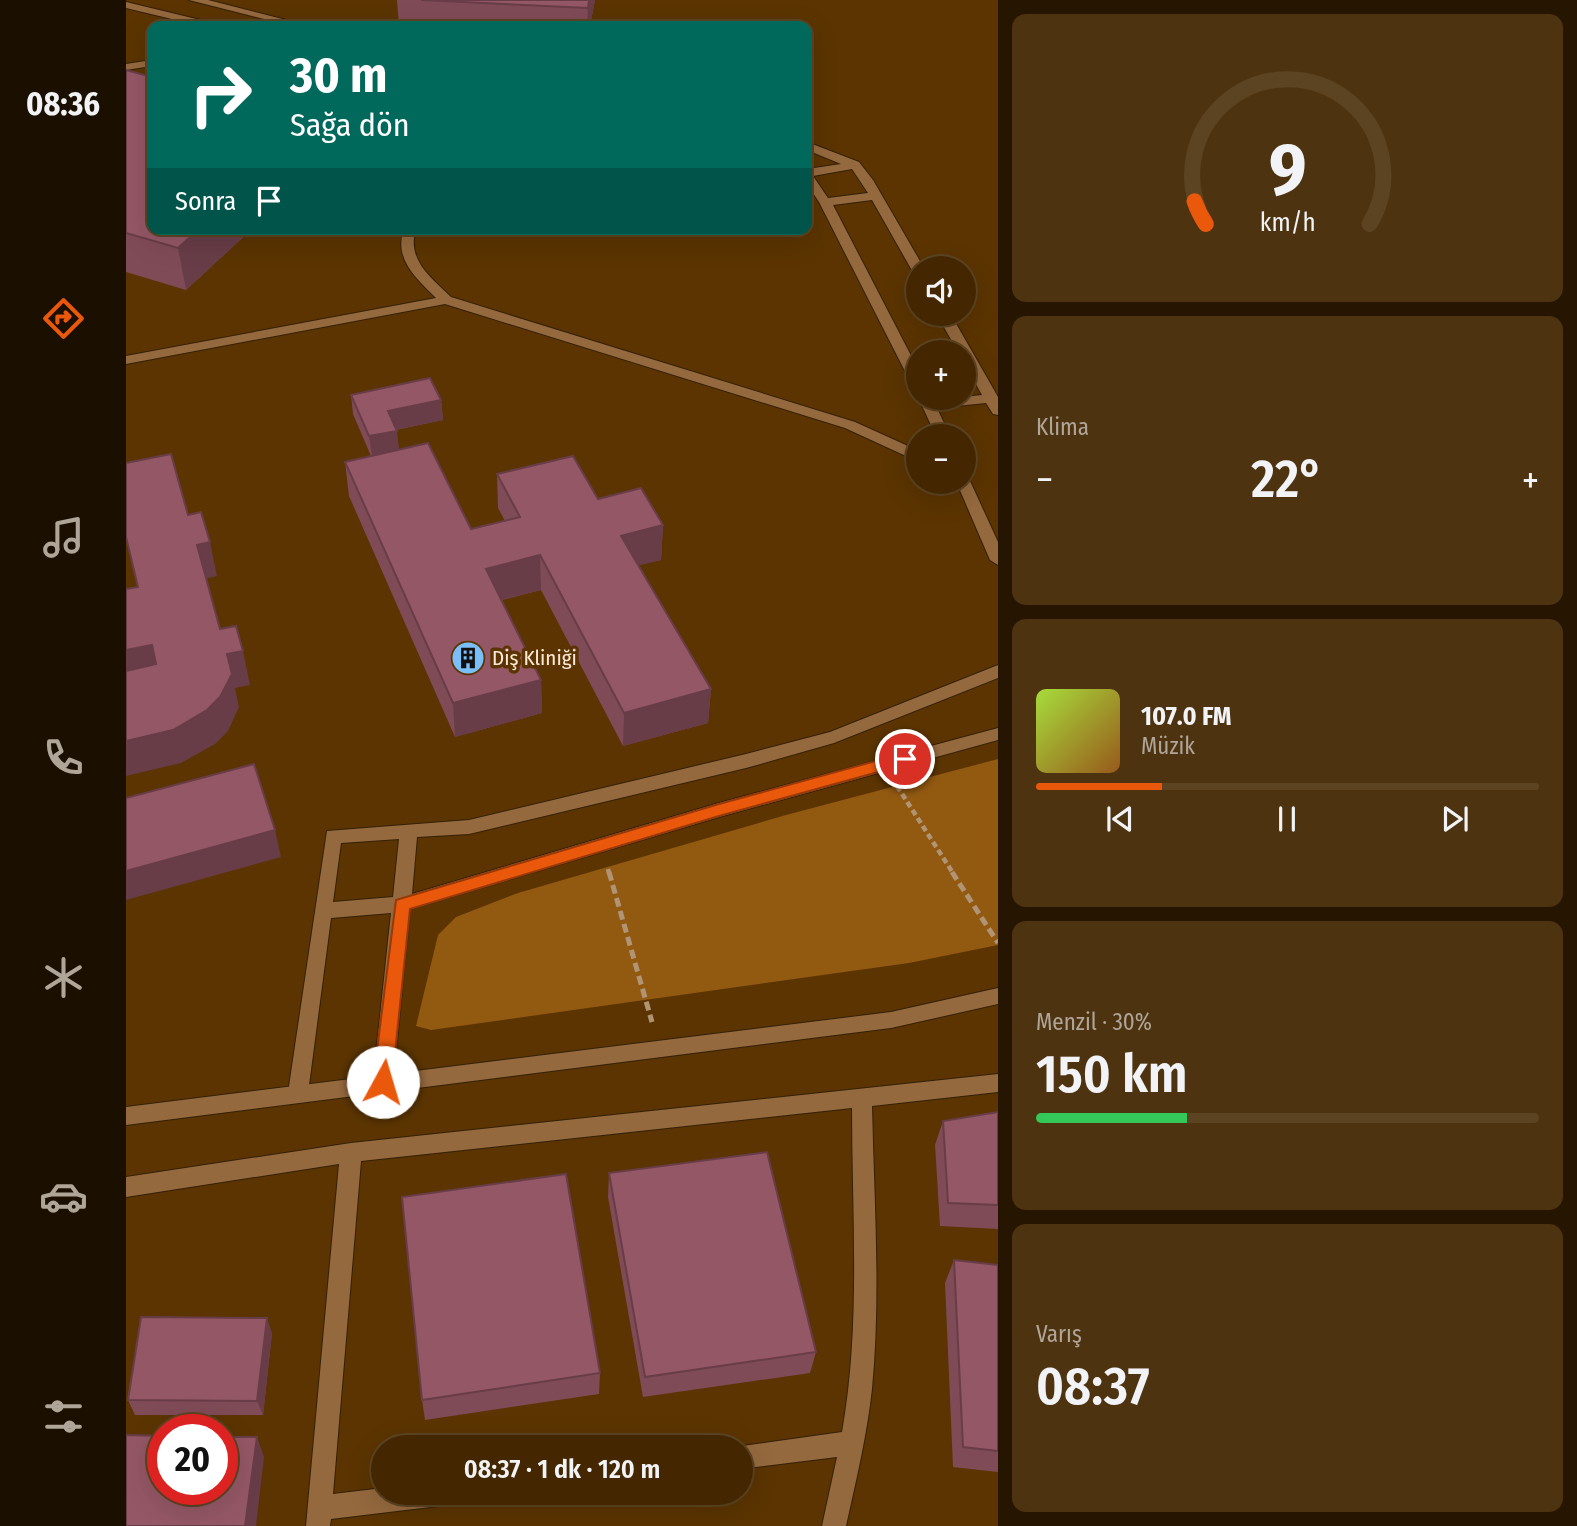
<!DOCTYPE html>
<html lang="tr">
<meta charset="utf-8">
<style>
:root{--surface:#442701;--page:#4e3310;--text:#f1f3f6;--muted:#afa599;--line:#5c4423;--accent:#ea580c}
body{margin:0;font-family:"Fira Sans Condensed",sans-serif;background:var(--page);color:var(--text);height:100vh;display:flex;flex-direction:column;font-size:26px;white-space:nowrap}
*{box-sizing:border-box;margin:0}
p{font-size:23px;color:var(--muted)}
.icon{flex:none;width:38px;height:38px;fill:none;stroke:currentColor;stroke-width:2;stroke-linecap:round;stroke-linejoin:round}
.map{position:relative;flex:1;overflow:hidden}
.drawer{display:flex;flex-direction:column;gap:14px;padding:14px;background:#251501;width:579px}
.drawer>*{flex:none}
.hud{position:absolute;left:21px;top:21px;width:665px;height:214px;border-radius:14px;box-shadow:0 7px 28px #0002,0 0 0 2px var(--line);background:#00695c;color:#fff;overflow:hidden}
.controls{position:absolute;left:780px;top:256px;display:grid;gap:14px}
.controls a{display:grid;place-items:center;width:70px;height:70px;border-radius:50%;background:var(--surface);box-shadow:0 7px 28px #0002,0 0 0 2px var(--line);font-size:35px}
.speed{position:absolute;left:21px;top:1414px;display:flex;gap:14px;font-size:35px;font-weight:700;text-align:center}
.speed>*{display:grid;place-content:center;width:91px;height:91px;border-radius:50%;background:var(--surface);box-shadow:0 7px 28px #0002,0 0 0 2px var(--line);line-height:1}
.speed .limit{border:10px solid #d22;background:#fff;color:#111}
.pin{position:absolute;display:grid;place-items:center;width:60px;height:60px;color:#fff;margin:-30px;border:4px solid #fff;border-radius:50%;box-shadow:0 2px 7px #0007}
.me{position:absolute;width:77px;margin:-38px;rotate:6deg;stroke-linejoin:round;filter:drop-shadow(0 0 5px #0008)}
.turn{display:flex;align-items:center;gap:24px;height:147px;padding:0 28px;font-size:32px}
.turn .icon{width:91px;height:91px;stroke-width:2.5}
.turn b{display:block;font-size:49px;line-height:60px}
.then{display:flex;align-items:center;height:66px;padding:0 28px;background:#0003;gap:14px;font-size:26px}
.big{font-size:52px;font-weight:600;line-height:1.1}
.drawer .tile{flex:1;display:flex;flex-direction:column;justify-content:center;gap:10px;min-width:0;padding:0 24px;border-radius:14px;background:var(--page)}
.drawer .dial{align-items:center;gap:0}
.dial svg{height:182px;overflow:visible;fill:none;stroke:var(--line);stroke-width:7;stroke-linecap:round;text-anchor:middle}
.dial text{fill:var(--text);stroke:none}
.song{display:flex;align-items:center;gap:21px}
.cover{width:84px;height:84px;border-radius:10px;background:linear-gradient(135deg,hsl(80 70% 55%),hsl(30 70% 35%))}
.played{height:7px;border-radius:4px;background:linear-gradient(90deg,var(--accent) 25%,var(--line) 25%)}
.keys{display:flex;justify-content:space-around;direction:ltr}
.heat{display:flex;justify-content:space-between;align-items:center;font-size:38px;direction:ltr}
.charge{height:10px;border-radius:5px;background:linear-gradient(90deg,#34c759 30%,var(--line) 0)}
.trip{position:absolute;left:245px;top:1435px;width:382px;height:70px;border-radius:35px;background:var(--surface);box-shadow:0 7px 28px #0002,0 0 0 2px var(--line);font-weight:600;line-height:70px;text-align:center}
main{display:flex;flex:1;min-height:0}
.menu{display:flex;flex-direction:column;width:126px;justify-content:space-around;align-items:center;background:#1b1000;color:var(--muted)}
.menu .icon{width:49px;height:49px}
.menu .selected{color:var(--accent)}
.menu b{font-size:32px;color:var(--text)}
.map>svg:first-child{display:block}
.green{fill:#925911}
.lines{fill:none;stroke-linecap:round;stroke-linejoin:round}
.lane-casing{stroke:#352008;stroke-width:2}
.street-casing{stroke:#352008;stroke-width:2}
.path-far1{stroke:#b19473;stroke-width:4.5;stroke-dasharray:6 3.5;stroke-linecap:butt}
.path{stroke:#b19473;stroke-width:5;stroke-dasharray:9 4.5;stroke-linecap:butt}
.lane{fill:#95693e;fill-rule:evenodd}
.street{fill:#95693e;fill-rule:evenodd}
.wall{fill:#7f4b57}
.shaded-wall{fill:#683d47}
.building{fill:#945765;stroke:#683d47;stroke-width:2}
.route{fill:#ea580c;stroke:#983908;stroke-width:2}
.labels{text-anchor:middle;stroke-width:7;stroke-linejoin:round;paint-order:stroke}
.poi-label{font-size:21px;fill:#fde9d7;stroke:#5b3401;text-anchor:start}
</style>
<main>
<nav class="menu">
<b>08:36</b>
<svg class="icon selected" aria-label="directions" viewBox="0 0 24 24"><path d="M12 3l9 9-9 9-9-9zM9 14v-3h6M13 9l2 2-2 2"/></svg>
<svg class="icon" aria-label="music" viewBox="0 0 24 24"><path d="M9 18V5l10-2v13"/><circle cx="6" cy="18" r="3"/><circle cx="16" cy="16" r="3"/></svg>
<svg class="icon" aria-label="phone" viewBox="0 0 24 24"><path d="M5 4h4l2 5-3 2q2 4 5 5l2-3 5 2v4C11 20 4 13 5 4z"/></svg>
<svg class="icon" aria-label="climate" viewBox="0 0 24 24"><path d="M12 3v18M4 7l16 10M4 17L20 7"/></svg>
<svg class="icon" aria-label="car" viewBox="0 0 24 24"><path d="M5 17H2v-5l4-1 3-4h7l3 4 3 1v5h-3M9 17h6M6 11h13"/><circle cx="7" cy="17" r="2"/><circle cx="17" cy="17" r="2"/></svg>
<svg class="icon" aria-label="filters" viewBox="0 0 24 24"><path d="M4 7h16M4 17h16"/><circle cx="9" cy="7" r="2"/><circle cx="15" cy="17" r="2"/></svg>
</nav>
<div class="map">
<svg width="872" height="1526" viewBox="0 0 872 1526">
<rect width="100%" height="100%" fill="#5b3401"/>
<polygon class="green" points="872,759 872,945 783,963 305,1030 290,1026 312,935 330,917 392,893 660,815"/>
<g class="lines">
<defs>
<g id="lane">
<polygon points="63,0 82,0 184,26 166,26"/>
<polygon points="0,2 91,24 92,26 75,26 0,8"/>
<polygon points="26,60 26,66 0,70 0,64"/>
<path d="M681 142 733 162 747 180 798 268H793V275L788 274 746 200 707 205 793 371V389L786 385 693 202 681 184V169L715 164 681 150ZM726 169 742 193 702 198 687 176Z"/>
<path d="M278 229H290C280 259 305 278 325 297L729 422 793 451V462L719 428 319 304 0 364V356L310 298C291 279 267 259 278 229Z"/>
<polygon points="810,313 824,313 872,397 872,415 867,414 860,403 811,408 824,436 810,436 792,397 793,396 806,397 808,400 856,395 838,363 838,352 832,352"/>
<polygon points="838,477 844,481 872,542 872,565 864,560 830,481 838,481"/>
<path d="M872 665V678L708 743 620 768 343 834 291 837 286 894 593 803 872 728V740L593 817 284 909 267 1082 264 1088 257 1091 250 1088 247 1082 265 913 205 918 182 1093 179 1099 172 1102 165 1099 162 1093 201 831 343 820 620 754 704 732ZM273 839 267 897 207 902 215 843Z"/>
</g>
<g id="street">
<polygon points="872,988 872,1004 765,1028 0,1125 0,1107 765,1012"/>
<path d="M872 1074V1092L746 1106C748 1200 755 1295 746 1389 741 1435 730 1481 720 1526H696L711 1457 614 1469V1447H609L716 1432C735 1326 726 1216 726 1108L235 1161 207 1494 257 1488V1493H333L330 1502 321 1505 205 1519 204 1526H180L213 1164 0 1197V1177L225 1143Z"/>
</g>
</defs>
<use href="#lane" class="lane-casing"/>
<use href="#street" class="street-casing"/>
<g class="path-far1">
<polyline points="771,786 827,873"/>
<polyline points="482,869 483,873"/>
</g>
<g class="path">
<polyline points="483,872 526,1022"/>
<polyline points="826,872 872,943"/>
</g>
<use href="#lane" class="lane"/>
<use href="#street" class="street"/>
</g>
<g class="wall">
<polygon points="271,0 469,0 464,26 273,26"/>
<polygon points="0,70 26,229 126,229 60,290 0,272"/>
<polygon points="216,229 251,229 243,237"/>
<polygon points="225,395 315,400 317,420 270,430 273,450 345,529 379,521 372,508 371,474 472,499 537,525 535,560 512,565 585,689 582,723 497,746 415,590 376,600 415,680 416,713 329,737 223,496 219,462 245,456 227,414"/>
<polygon points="872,1112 872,1229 814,1226 809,1145 817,1121"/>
<polygon points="483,1173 690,1352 684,1373 517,1397 482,1197"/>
<polygon points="828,1260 872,1265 872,1472 827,1467 819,1283"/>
<polygon points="146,1333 137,1415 9,1415 2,1400"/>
<polygon points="474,1373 473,1394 299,1420 296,1400"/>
</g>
<g class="shaded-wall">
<polygon points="463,0 469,0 464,26 461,26 462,8"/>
<polygon points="73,229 126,229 60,290 52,248"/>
<polygon points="242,229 251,229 243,237"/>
<polygon points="315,400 317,420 264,431 262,411"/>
<polygon points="271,431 273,450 246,456 243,436"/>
<polygon points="537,525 535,560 494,570 495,536"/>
<polygon points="84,542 91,576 78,579 71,545"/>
<polygon points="414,555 415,590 362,603 360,569"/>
<polygon points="26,645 34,679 0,686 0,650"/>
<polygon points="117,651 124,685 109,688 113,707 102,731 89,744 55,763 0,776 0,741 101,654"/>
<polygon points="415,680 416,713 329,737 327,703"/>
<polygon points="585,689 582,723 497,746 498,713"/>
<polygon points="149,830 155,857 0,900 0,871"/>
<polygon points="141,1318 146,1333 137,1415 131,1401"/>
<polygon points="131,1437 138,1457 130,1526 119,1526"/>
</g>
<g class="building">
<polygon points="295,0 463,0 462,8"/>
<polygon points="0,70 26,77 26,229 73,229 52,248 0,233"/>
<polygon points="304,378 315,400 262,411 271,431 243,436 225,395"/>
<polygon points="302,443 345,529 394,517 371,474 447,456 472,499 515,488 537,525 495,536 585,689 498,713 414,555 360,569 415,680 327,703 219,462"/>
<polygon points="45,454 62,515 75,512 84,542 71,545 94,629 110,626 117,651 101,654 106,674 94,697 81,710 47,730 0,741 0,671 30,664 26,645 0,650 0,589 12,587 0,537 0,463"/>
<polygon points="128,764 149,830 0,871 0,798"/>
<polygon points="872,1112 872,1205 822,1203 817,1121"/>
<polygon points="641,1152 690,1352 519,1377 483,1173"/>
<polygon points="440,1174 474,1373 296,1400 276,1197"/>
<polygon points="828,1260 872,1265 872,1451 837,1447"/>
<polygon points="15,1317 141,1318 131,1401 2,1400"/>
<polygon points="0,1435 37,1436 37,1489 96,1489 96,1437 131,1437 119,1526 0,1526"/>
</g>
<polygon class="route" points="779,753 785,755 785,763 593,816 284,909 266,1082 263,1088 250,1088 247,1082 270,900 593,804"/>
<defs>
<symbol id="building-disc" viewBox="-11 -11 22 22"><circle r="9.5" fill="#7abff8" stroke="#5b3401"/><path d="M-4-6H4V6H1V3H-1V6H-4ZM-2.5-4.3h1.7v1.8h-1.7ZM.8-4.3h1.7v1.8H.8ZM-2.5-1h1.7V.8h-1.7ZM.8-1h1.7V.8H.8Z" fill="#111"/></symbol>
</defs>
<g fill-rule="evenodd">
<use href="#building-disc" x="323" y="639" width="38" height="38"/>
</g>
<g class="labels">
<g class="poi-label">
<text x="366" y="665">Diş Kliniği</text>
</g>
</g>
</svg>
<div class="controls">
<a><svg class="icon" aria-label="sound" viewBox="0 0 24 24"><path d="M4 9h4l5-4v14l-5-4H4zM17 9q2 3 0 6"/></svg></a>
<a>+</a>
<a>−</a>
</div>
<div class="speed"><div class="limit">20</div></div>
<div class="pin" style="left:779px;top:759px;background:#d93025"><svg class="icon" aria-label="arrive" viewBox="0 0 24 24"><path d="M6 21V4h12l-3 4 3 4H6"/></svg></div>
<svg class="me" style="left:257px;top:1082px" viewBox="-20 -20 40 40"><circle r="19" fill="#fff"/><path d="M0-13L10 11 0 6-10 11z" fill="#ea580c"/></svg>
<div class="trip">08:37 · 1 dk · 120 m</div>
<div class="hud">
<div class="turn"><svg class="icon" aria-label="right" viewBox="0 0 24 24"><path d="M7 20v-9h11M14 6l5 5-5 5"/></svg><div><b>30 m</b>Sağa dön</div></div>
<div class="then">Sonra<svg class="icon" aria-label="arrive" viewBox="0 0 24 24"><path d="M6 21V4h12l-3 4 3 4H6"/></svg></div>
</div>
</div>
<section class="drawer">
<div class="tile dial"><svg viewBox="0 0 100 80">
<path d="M14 69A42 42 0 1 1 86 69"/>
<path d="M14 69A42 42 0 0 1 9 59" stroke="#ea580c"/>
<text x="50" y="56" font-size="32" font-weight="700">9</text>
<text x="50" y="72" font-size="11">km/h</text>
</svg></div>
<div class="tile"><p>Klima</p>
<div class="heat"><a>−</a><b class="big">22°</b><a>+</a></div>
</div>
<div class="tile">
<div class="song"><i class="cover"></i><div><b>107.0 FM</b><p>Müzik</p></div></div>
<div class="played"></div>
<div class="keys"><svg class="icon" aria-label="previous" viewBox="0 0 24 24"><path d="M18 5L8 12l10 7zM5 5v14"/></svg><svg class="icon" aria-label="pause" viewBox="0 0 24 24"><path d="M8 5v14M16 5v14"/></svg><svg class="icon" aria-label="next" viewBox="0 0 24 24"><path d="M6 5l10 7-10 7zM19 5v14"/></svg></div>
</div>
<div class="tile"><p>Menzil · 30%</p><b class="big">150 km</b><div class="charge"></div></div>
<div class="tile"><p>Varış</p><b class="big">08:37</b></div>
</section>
</main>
